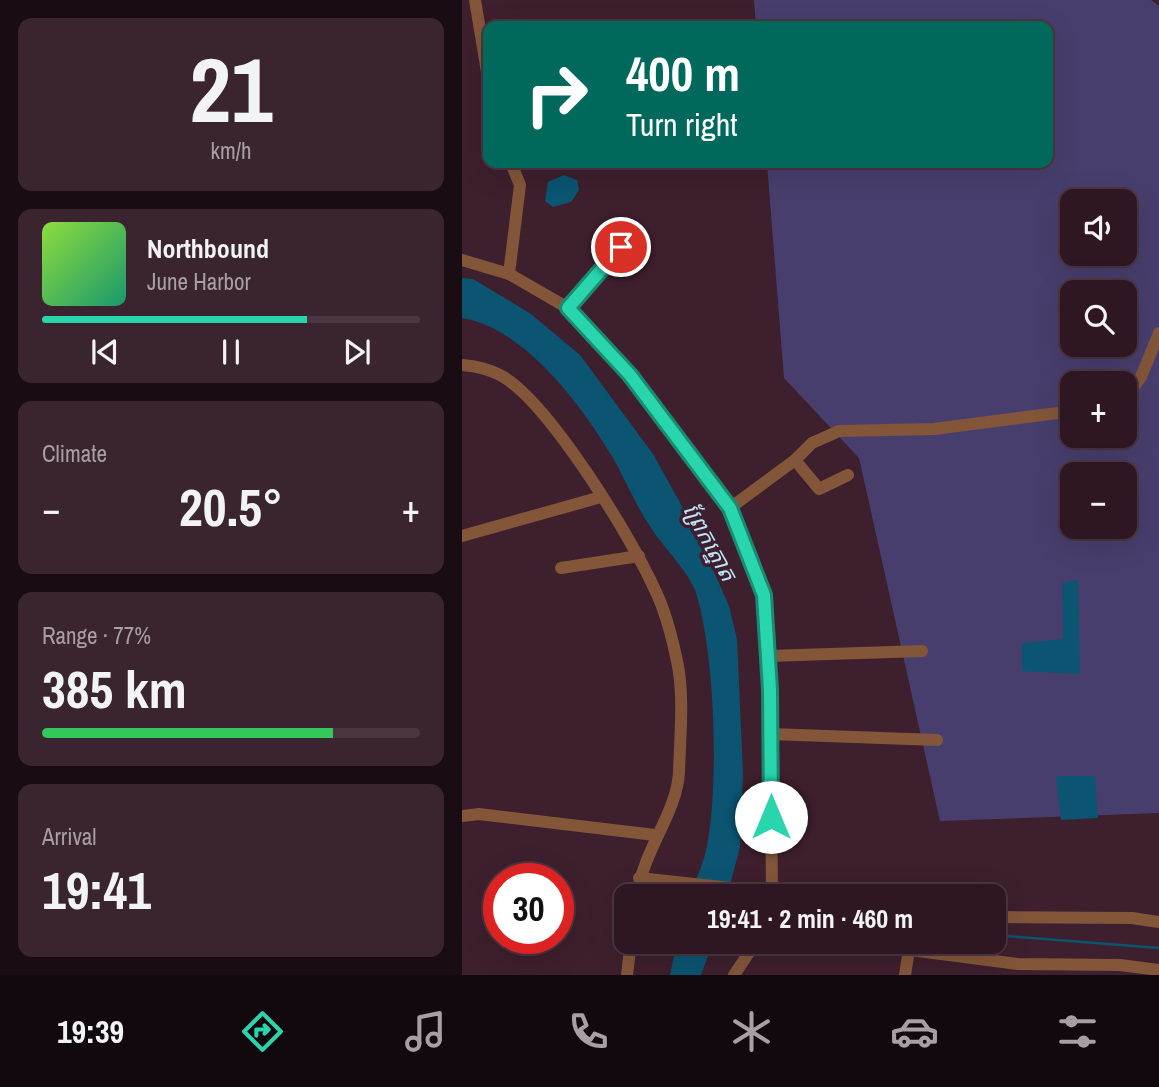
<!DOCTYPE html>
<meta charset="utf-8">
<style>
:root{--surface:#2e1722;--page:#3a242f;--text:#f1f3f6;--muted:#a79fa5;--line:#493640;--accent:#28d5ad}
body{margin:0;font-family:"Archivo Narrow","Noto Sans Khmer",sans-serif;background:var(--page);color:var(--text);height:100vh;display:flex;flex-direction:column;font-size:26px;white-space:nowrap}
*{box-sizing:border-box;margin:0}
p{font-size:23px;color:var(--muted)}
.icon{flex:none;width:38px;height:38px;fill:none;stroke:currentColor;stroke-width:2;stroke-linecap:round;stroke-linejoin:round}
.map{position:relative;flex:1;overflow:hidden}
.drawer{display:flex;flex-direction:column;gap:18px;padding:18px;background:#190d13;width:462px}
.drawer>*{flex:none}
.top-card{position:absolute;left:21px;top:21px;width:570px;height:147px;border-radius:14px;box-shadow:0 7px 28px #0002,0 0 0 2px var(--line);background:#00695c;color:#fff;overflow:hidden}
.buttons{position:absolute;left:598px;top:189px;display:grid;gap:14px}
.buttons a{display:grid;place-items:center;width:77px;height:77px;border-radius:14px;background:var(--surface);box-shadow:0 7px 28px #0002,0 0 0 2px var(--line);font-size:35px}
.speed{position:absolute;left:21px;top:863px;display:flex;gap:14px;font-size:35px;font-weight:700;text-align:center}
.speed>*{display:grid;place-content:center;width:91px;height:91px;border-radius:50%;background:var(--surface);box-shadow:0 7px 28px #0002,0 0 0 2px var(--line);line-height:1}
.speed .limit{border:10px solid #d22;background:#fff;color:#111}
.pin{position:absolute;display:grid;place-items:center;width:60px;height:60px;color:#fff;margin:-30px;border:4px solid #fff;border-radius:50%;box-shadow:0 2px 7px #0007}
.me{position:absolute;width:77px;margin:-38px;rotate:0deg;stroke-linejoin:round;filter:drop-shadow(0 0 5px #0008)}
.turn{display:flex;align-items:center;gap:24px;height:147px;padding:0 28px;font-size:32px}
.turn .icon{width:91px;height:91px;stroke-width:2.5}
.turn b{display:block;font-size:49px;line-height:60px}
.big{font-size:52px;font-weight:700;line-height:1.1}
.drawer .card{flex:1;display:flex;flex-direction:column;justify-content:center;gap:10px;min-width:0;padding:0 24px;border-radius:14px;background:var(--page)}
.drawer .dial{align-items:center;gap:0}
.dial b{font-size:91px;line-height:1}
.song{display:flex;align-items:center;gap:21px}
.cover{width:84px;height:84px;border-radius:10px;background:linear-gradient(135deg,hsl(90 70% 55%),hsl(160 70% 35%))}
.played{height:7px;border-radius:4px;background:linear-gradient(90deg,var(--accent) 70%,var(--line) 70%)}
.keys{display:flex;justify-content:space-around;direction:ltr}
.heat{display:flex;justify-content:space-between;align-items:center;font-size:38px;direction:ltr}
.charge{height:10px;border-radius:5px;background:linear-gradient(90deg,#34c759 77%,var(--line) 0)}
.trip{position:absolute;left:152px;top:884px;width:392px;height:70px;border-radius:14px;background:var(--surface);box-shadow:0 7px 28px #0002,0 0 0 2px var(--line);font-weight:700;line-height:70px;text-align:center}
.dock{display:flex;height:112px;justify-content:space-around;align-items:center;background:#12090e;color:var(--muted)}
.dock .icon{width:49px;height:49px}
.dock .on{color:var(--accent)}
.dock b{font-size:32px;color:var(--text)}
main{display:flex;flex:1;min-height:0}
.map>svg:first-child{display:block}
.green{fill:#483e6d;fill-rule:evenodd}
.water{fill:#0b5472}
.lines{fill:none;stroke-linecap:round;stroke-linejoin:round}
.stream{stroke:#0b5472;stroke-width:2.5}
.minor{stroke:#83563a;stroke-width:12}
.route-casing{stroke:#1a8a70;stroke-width:18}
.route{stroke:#28d5ad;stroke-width:12}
.labels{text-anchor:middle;stroke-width:7;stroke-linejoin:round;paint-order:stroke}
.water-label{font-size:23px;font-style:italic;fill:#bce5fb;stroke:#3e1f2d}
</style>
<main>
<section class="drawer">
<div class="card dial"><b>21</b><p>km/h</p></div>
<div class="card">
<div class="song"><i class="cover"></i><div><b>Northbound</b><p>June Harbor</p></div></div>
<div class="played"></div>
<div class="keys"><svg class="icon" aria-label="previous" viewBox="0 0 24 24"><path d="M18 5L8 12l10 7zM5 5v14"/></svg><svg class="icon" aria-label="pause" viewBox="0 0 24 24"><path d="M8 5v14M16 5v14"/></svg><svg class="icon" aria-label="next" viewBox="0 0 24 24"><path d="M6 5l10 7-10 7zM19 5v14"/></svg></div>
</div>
<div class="card"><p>Climate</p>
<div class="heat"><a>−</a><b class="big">20.5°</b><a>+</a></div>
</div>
<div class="card"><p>Range · 77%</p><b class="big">385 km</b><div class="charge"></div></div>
<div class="card"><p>Arrival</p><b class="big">19:41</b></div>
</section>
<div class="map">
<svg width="697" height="975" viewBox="0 0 697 975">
<rect width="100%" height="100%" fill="#3e1f2d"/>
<path class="green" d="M292 0H689L697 6V813L478 821 397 458 322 378 305 163H586V26H294ZM611 201H663V254H611ZM611 292H663V345H611ZM611 383H663V436H611ZM611 474H663V527H611Z"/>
<g class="water">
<polygon points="102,175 115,180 117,190 109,202 91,207 83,201 86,182"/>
<path d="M0 278 11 279 69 314 118 355 191 454 236 535 267 606 275 639 281 773 278 847 265 896H228C233 880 242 863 245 846 257 784 253 653 234 593 228 573 201 547 189 528 174 506 164 481 151 458 120 406 63 328 0 318Z"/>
<polygon points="616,580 618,674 560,671 560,643 601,639 600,583"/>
<polygon points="594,776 633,776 636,818 599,820"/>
<polygon points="215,942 251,942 239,975 208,975"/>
</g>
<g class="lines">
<polyline class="stream" points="532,935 697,948"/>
<g class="minor">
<polyline points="13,0 26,78"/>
<polyline points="0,260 47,274 106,308 168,375 268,508 302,595 308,690 310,896"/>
<polyline points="47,274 58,185 49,163"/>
<polyline points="106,308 159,247"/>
<path d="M0 365C15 366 27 369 40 376 87 403 170 538 193 590 204 612 211 641 216 666 222 699 218 738 217 772 215 813 181 850 175 896"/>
<polyline points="663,398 679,377 697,333"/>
<polyline points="333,460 350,443 377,431 472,429 611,411"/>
<polyline points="268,508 333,460 357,489 386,475"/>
<polyline points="0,536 139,497"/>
<polyline points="99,568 177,556"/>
<polyline points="306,656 460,651"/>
<polyline points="308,734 475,740"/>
<polyline points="0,816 17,814 193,835"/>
<polyline points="177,878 344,896"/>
<polyline points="532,917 670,918 697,922"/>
<polyline points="387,942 556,964 658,965 697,970"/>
<polyline points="165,975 169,942"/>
<polyline points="272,975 294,942"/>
<polyline points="443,975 447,950"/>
</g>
</g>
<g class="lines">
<defs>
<polyline id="route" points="159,247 106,308 168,375 268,508 302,595 308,690 309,817"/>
</defs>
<use href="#route" class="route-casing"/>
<use href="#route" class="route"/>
</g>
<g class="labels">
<g class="water-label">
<text transform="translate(248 542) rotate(61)" y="8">ព្រែកត្នោត</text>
</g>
</g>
</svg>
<div class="buttons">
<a><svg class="icon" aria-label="sound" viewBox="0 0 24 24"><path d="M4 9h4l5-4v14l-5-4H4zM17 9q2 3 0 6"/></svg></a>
<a><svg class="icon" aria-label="search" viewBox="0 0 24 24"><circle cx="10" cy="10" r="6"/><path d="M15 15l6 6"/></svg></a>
<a>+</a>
<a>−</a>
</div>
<div class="speed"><div class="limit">30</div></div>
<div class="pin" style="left:159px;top:247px;background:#d93025"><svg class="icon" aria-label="arrive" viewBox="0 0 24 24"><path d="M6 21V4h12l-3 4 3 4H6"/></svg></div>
<svg class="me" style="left:309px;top:817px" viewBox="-20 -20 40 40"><circle r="19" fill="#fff"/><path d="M0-13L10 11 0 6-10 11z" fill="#28d5ad"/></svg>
<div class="trip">19:41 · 2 min · 460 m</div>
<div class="top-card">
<div class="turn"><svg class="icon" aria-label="right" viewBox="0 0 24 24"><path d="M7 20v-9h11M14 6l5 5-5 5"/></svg><div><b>400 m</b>Turn right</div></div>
</div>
</div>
</main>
<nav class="dock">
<b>19:39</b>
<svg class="icon on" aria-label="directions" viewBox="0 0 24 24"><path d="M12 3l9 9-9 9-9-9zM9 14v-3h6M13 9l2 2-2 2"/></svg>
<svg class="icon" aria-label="music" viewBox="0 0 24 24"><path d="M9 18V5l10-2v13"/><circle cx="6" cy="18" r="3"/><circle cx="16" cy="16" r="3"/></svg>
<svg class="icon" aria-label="phone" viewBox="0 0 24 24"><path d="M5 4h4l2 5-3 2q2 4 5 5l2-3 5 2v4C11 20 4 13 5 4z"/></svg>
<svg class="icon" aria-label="climate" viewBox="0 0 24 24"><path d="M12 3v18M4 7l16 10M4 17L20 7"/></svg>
<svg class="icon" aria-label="car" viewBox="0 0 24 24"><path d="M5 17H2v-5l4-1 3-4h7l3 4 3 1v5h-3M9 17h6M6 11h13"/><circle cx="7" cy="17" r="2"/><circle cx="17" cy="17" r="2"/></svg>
<svg class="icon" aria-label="filters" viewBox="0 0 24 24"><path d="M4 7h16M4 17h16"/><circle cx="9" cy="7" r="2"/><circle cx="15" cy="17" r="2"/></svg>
</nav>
